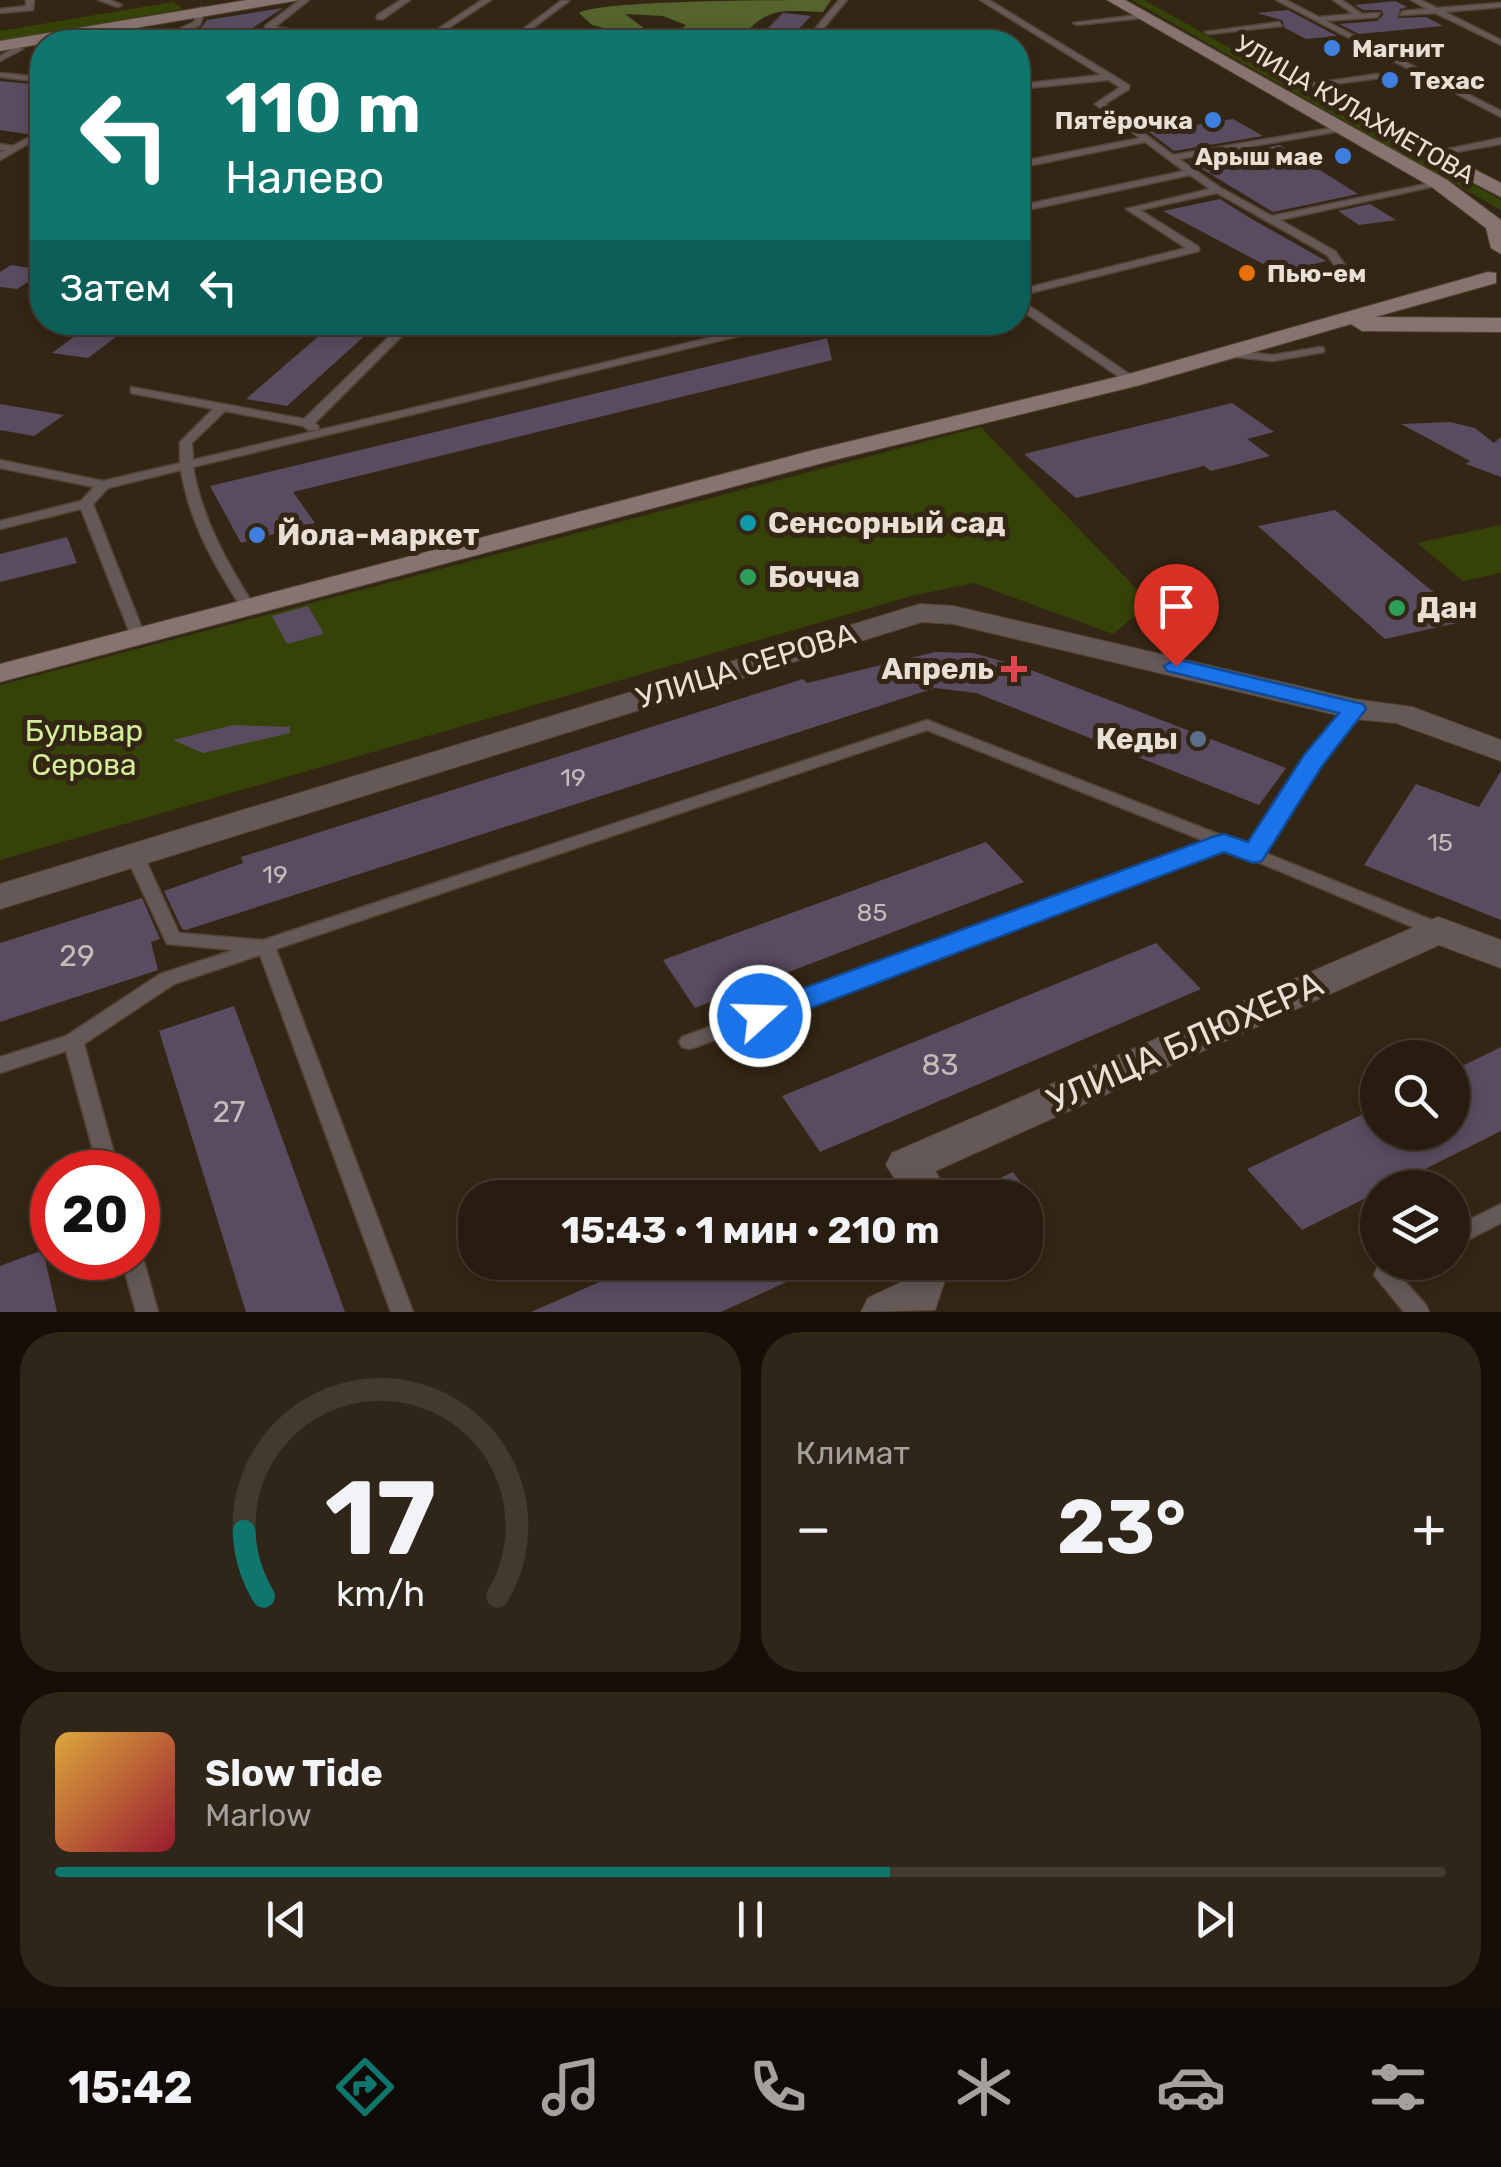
<!DOCTYPE html>
<html lang="ru">
<meta charset="utf-8">
<style>
:root{--surface:#271c0f;--page:#2f2518;--text:#f1f3f6;--muted:#a4a19e;--line:#433a2f;--accent:#0f766e}
body{margin:0;font-family:Rubik,sans-serif;background:var(--page);color:var(--text);height:100vh;display:flex;flex-direction:column;font-size:38px;white-space:nowrap}
*{box-sizing:border-box;margin:0}
p{font-size:32px;color:var(--muted)}
.icon{flex:none;width:55px;height:55px;fill:none;stroke:currentColor;stroke-width:2;stroke-linecap:round;stroke-linejoin:round}
.map{position:relative;height:1312px;overflow:hidden}
.sheet{display:flex;flex-direction:column;gap:20px;padding:20px;background:#150f08;flex:1}
.sheet>*{flex:none}
.banner{position:absolute;left:30px;top:30px;width:1000px;height:305px;border-radius:40px;box-shadow:0 5px 15px #0003,0 0 0 2px var(--line);background:#0f766e;color:#fff;overflow:hidden}
.buttons{position:absolute;left:1360px;top:1040px;display:grid;gap:20px}
.buttons a{display:grid;place-items:center;width:110px;height:110px;border-radius:50%;background:var(--surface);box-shadow:0 5px 15px #0003,0 0 0 2px var(--line);font-size:50px}
.speed{position:absolute;left:30px;top:1150px;display:flex;gap:20px;font-size:50px;font-weight:700;text-align:center}
.speed>*{display:grid;place-content:center;width:130px;height:130px;border-radius:50%;background:var(--surface);box-shadow:0 5px 15px #0003,0 0 0 2px var(--line);line-height:1}
.speed .limit{border:15px solid #d22;background:#fff;color:#111}
.pin{position:absolute;display:grid;place-items:center;width:85px;height:85px;color:#fff;margin:-102px -42px;border-radius:50% 50% 50% 0;rotate:-45deg;box-shadow:0 0 10px #0007}
.pin .icon{rotate:45deg}
.me{position:absolute;width:110px;margin:-55px;rotate:70deg;stroke-linejoin:round;filter:drop-shadow(0 0 8px #0008)}
.turn{display:flex;align-items:center;gap:35px;height:210px;padding:0 30px;font-size:45px}
.turn .icon{width:130px;height:130px;stroke-width:2.5}
.turn b{display:block;font-size:70px;line-height:85px}
.then{display:flex;align-items:center;height:95px;padding:0 30px;background:#0003;gap:20px;font-size:38px}
.big{font-size:75px;font-weight:700;line-height:1.1}
.sheet .tile{flex:1;display:flex;flex-direction:column;justify-content:center;gap:15px;min-width:0;padding:0 35px;border-radius:40px;background:var(--page)}
.sheet .dial{align-items:center;gap:0}
.dial svg{height:260px;overflow:visible;fill:none;stroke:var(--line);stroke-width:7;stroke-linecap:round;text-anchor:middle}
.dial text{fill:var(--text);stroke:none}
.song{display:flex;align-items:center;gap:30px}
.cover{width:120px;height:120px;border-radius:15px;background:linear-gradient(135deg,hsl(40 70% 55%),hsl(350 70% 35%))}
.played{height:10px;border-radius:5px;background:linear-gradient(90deg,var(--accent) 60%,var(--line) 60%)}
.keys{display:flex;justify-content:space-around;direction:ltr}
.heat{display:flex;justify-content:space-between;align-items:center;font-size:55px;direction:ltr}
.sheet .tiles{flex:1;display:grid;gap:20px;grid-template-columns:1fr 1fr}
.tile:last-child{grid-column:span 2}
.trip{position:absolute;left:458px;top:1180px;width:585px;height:100px;border-radius:40px;background:var(--surface);box-shadow:0 5px 15px #0003,0 0 0 2px var(--line);font-weight:700;line-height:100px;text-align:center}
.dock{display:flex;height:160px;justify-content:space-around;align-items:center;background:#100b06;color:var(--muted)}
.dock .icon{width:70px;height:70px}
.dock .current{color:var(--accent)}
.dock b{font-size:45px;color:var(--text)}
.map>svg:first-child{display:block}
.green{fill:#364308}
.forest{fill:#54642c}
.building{fill:#5a4c60}
.lines{fill:none;stroke-linecap:round;stroke-linejoin:round}
.lane-casing{stroke:#514433;stroke-width:3}
.street-casing{stroke:#514433;stroke-width:2}
.secondary-casing{stroke:#514433;stroke-width:2}
.lane{fill:#655957;fill-rule:evenodd}
.street{fill:#655957;fill-rule:evenodd}
.secondary{fill:#877470;fill-rule:evenodd}
.route{fill:#1a73e8;stroke:#114b97;stroke-width:2.5}
.shop-dot{fill:#3f7fe0;stroke:#342614;stroke-width:4}
.food-dot{fill:#e8710a;stroke:#342614;stroke-width:4}
.culture-dot{fill:#0f9aa8;stroke:#342614;stroke-width:4}
.leisure-dot{fill:#2e9e5b;stroke:#342614;stroke-width:4}
.health-dot{fill:#e0444e;stroke:#342614;stroke-width:4}
.service-dot{fill:#5c6f8a;stroke:#342614;stroke-width:4}
.labels{text-anchor:middle;stroke-width:10;stroke-linejoin:round;paint-order:stroke}
.far-poi-label{font-size:25px;font-weight:bold;fill:#e9e0d5;stroke:#342614;text-anchor:start}
.far-street-label{font-size:25px;fill:#e9e0d5;stroke:#342614}
.number-label{font-size:25px;fill:#c5bbb8}
.poi-label{font-size:30px;font-weight:bold;fill:#e9e0d5;stroke:#342614;text-anchor:start}
.street-label{font-size:30px;fill:#e9e0d5;stroke:#342614}
.park-label{font-size:30px;fill:#d3ed98;stroke:#342614}
.near-number-label{font-size:30px;fill:#c5bbb8}
.near-street-label{font-size:35px;fill:#e9e0d5;stroke:#342614}
</style>
<div class="map">
<svg width="1501" height="1312" viewBox="0 0 1501 1312">
<rect width="100%" height="100%" fill="#342614"/>
<g class="green">
<polygon points="1132,0 1144,0 1501,200 1501,210"/>
<polygon points="173,2 183,9 0,41 0,31"/>
<polygon points="981,427 1150,603 1113,634 974,583 911,596 0,860 0,685"/>
<polygon points="1501,525 1501,573 1463,581 1417,543"/>
</g>
<path class="forest" d="M831 0 823 12C777 10 768 7 736 42H666L686 25 663 16 625 14 645 29 624 41 606 37 612 30 592 25 579 13C600 0 791 0 831 0Z"/>
<g class="building">
<polygon points="1395,1 1407,7 1400,9 1398,18 1426,17 1443,26 1359,34 1339,24 1377,21 1383,15 1382,10 1363,10 1355,5"/>
<polygon points="283,8 231,42 170,42 201,28 207,20"/>
<polygon points="1288,10 1337,36 1306,39 1285,28 1282,20 1257,13"/>
<polygon points="783,13 811,16 786,42 754,42"/>
<polygon points="0,81 42,85 42,126 26,134 0,130"/>
<polygon points="1233,119 1263,136 1174,151 1149,132"/>
<polygon points="1280,145 1358,194 1273,212 1189,161"/>
<polygon points="1220,199 1250,218 1326,261 1280,273 1163,211"/>
<polygon points="1370,204 1396,220 1359,225 1338,211"/>
<polygon points="11,265 42,270 42,273 17,289 0,287 0,272"/>
<polygon points="94,322 136,322 88,358 52,353"/>
<polygon points="335,322 380,322 287,406 246,399"/>
<polygon points="827,338 832,360 293,492 315,523 241,543 210,486"/>
<polygon points="1232,403 1274,432 1247,439 1270,456 1211,471 1204,466 1076,498 1024,454"/>
<polygon points="0,404 64,415 34,436 0,430"/>
<polygon points="1450,422 1475,428 1494,443 1501,437 1501,477 1466,464 1470,461 1401,424"/>
<polygon points="1335,510 1426,586 1470,620 1385,639 1258,526"/>
<polygon points="67,537 77,563 0,582 0,554"/>
<polygon points="308,606 324,634 287,644 272,616"/>
<polygon points="935,652 973,653 1023,667 1286,768 1259,805 976,693 935,688 186,930 182,929 164,891 243,863 241,857 803,679 807,683"/>
<polygon points="233,725 290,727 290,733 203,753 173,740"/>
<polygon points="1501,771 1501,920 1364,865 1416,784 1479,807"/>
<polygon points="986,842 1024,882 695,1008 663,960"/>
<polygon points="142,898 160,939 151,942 158,970 0,1022 0,943"/>
<polygon points="1156,943 1201,989 820,1152 782,1096"/>
<polygon points="234,1006 248,1044 345,1312 246,1312 159,1031"/>
<polygon points="1501,1047 1501,1131 1387,1188 1378,1188 1378,1192 1302,1230 1247,1169 1378,1107 1378,1132 1452,1132 1452,1071"/>
<polygon points="1013,1172 1033,1198 957,1198"/>
<polygon points="43,1250 57,1312 0,1312 0,1266"/>
<polygon points="645,1262 830,1262 721,1312 531,1312"/>
</g>
<g class="lines">
<defs>
<g id="lane">
<polygon points="26,0 34,0 33,10 0,13 0,9 26,6"/>
<polygon points="98,0 110,0 122,5 118,7"/>
<polygon points="300,0 309,0 275,27 323,34 321,39 333,40 334,42 311,42 314,37 265,30 265,26"/>
<polygon points="401,0 410,0 383,19 377,19 377,15"/>
<polygon points="482,0 491,0 427,42 418,42"/>
<polygon points="562,0 569,1 514,42 506,42"/>
<polygon points="839,0 847,0 812,42 804,42"/>
<polygon points="980,0 989,0 1129,85 1129,89 1105,104 1173,155 1343,126 1344,128 1340,131 1179,159 1221,188 1272,216 1440,181 1445,184 1280,220 1335,251 1348,269 1347,271 1339,271 1327,255 1217,193 1140,210 1199,247 1199,251 1018,296 1018,290 1186,248 1126,209 1210,189 1190,175 1018,212 1018,206 1184,171 1145,142 1018,168 1018,162 1140,138 1095,104 1120,87 1108,80 1018,89 1018,84 1101,75"/>
<polygon points="1276,0 1286,0 1319,17 1353,14 1333,0 1342,0 1362,14 1380,13 1377,17 1326,21 1501,111 1501,117"/>
<polygon points="1411,0 1421,0 1437,8 1501,3 1501,7 1445,12 1501,40 1501,45 1435,13 1400,15 1403,11 1427,9"/>
<polygon points="201,7 205,9 200,25 160,42 151,42 194,22 197,9"/>
<polygon points="1145,14 1142,18 1077,25 1073,23"/>
<polygon points="1279,22 1282,26 1209,34 1205,32"/>
<polygon points="16,47 23,49 0,61 0,56"/>
<polygon points="0,73 42,77 42,82 0,77"/>
<polygon points="1377,74 1380,74 1380,78 1304,88 1300,85"/>
<polygon points="42,130 42,136 0,160 0,153 5,150 0,150 0,144 13,146"/>
<polygon points="1501,138 1501,144 1428,157 1423,154"/>
<polygon points="1018,300 1022,301 1138,380 1132,384 1128,383 1018,308"/>
<path d="M404 322H416L315 423 319 427 317 430H309L303 426 225 411 192 443 193 460 776 322H797L193 467C202 519 227 563 255 607L248 611 241 607C214 565 189 521 181 470L108 488 93 504 145 636 143 639 138 640 131 636 81 509 0 529V521L81 501 94 487 0 468V460L103 481 180 463V442L213 409 131 393V387L304 419Z"/>
<polygon points="1320,347 1324,348 1324,352 1273,361 1227,356 1221,353 1227,350 1273,355"/>
<polygon points="1354,704 1362,709 1319,764 1263,852 1444,925 1447,930 1444,935 1438,936 1432,935 1224,848 696,1047 689,1049 682,1047 679,1042 682,1037 1207,842 927,730 276,949 413,1312 391,1312 260,955 174,984 84,1044 119,1172 99,1172 66,1051 0,1073 0,1057 66,1036 160,974 234,950 167,944 126,856 129,852 141,852 144,856 179,933 263,940 927,720 1249,846 1307,757 1348,706"/>
<polygon points="1501,1204 1501,1223 1452,1248 1452,1228"/>
<polygon points="138,1251 143,1258 158,1312 136,1312 121,1258 138,1258"/>
<polygon points="1387,1262 1419,1262 1416,1269 1401,1277 1426,1305 1429,1312 1404,1312 1374,1275 1377,1268"/>
</g>
<g id="street">
<polygon points="920,604 953,606 1354,699 1412,707 1501,740 1501,761 1396,723 1354,719 953,624 922,622 0,909 0,884"/>
<polygon points="1438,917 1501,940 1501,968 1439,945 935,1171 952,1198 907,1198 886,1165 892,1153"/>
<polygon points="907,1262 951,1262 935,1310 861,1312 868,1298 900,1283"/>
</g>
<g id="secondary">
<polygon points="247,0 300,0 0,51 0,41"/>
<polygon points="1107,0 1125,0 1447,180 1501,220 1501,254 1491,248 1486,228 1433,188"/>
<polygon points="1396,135 1408,135 1501,183 1501,197 1396,143"/>
<polygon points="1488,272 1496,273 1496,283 1375,317 1501,318 1501,332 1362,331 1351,324 1140,385 830,461 0,682 0,664 814,450 1125,375"/>
</g>
</defs>
<use href="#lane" class="lane-casing"/>
<use href="#street" class="street-casing"/>
<use href="#secondary" class="secondary-casing"/>
<use href="#lane" class="lane"/>
<use href="#street" class="street"/>
<use href="#secondary" class="secondary"/>
</g>
<polygon class="route" points="1176,659 1363,704 1366,709 1322,766 1262,861 1253,863 1224,852 771,1023 750,1023 746,1016 750,1008 1215,836 1224,834 1248,842 1304,755 1339,713 1167,671 1164,666"/>
<g class="shop-dot">
<circle cx="1332" cy="48" r="10"/>
<circle cx="1390" cy="80" r="10"/>
<circle cx="1213" cy="120" r="10"/>
<circle cx="1343" cy="156" r="10"/>
<circle cx="257" cy="535" r="10"/>
</g>
<circle class="food-dot" cx="1247" cy="273" r="10"/>
<circle class="culture-dot" cx="748" cy="523" r="10"/>
<g class="leisure-dot">
<circle cx="748" cy="577" r="10"/>
<circle cx="1397" cy="608" r="10"/>
</g>
<path class="health-dot" d="M1009 654h10v10h10v10h-10v10h-10v-10h-10v-10h10z"/>
<circle class="service-dot" cx="1198" cy="739" r="10"/>
<g class="labels">
<g class="far-poi-label">
<text x="1352" y="57">Магнит</text>
<text x="1410" y="89">Техас</text>
<text x="1193" y="129" text-anchor="end">Пятёрочка</text>
<text x="1323" y="165" text-anchor="end">Арыш мае</text>
<text x="1267" y="282">Пью-ем</text>
</g>
<g class="far-street-label">
<text transform="translate(1355 109) rotate(30)" y="9">УЛИЦА КУЛАХМЕТОВА</text>
</g>
<g class="number-label">
<text x="573" y="786">19</text>
<text x="1440" y="851">15</text>
<text x="275" y="883">19</text>
<text x="872" y="921">85</text>
</g>
<g class="poi-label">
<text x="768" y="533">Сенсорный сад</text>
<text x="277" y="545">Йола-маркет</text>
<text x="768" y="587">Бочча</text>
<text x="1417" y="618">Дан</text>
<text x="994" y="679" text-anchor="end">Апрель</text>
<text x="1178" y="749" text-anchor="end">Кеды</text>
</g>
<g class="street-label">
<text transform="translate(746 666) rotate(-17)" y="10">УЛИЦА СЕРОВА</text>
</g>
<g class="park-label">
<text x="84" y="741">Бульвар<tspan x="84" dy="34">Серова</tspan></text>
</g>
<g class="near-number-label">
<text x="77" y="966">29</text>
<text x="940" y="1075">83</text>
<text x="229" y="1122">27</text>
</g>
<g class="near-street-label">
<text transform="translate(1185 1042) rotate(-24)" y="12">УЛИЦА БЛЮХЕРА</text>
</g>
</g>
</svg>
<div class="buttons">
<a><svg class="icon" aria-label="search" viewBox="0 0 24 24"><circle cx="10" cy="10" r="6"/><path d="M15 15l6 6"/></svg></a>
<a><svg class="icon" aria-label="layers" viewBox="0 0 24 24"><path d="M12 4l9 5-9 5-9-5zM3 14l9 5 9-5"/></svg></a>
</div>
<div class="speed"><div class="limit">20</div></div>
<div class="pin" style="left:1176px;top:666px;background:#d93025"><svg class="icon" aria-label="arrive" viewBox="0 0 24 24"><path d="M6 21V4h12l-3 4 3 4H6"/></svg></div>
<svg class="me" style="left:760px;top:1016px" viewBox="-20 -20 40 40"><circle r="17" fill="#1a73e8" stroke="#fff" stroke-width="3"/><path d="M0-11L8 9 0 5-8 9z" fill="#fff"/></svg>
<div class="trip">15:43 · 1 мин · 210 m</div>
<div class="banner">
<div class="turn"><svg class="icon" aria-label="left" viewBox="0 0 24 24"><path d="M17 20v-9H6M10 6l-5 5 5 5"/></svg><div><b>110 m</b>Налево</div></div>
<div class="then">Затем<svg class="icon" aria-label="left" viewBox="0 0 24 24"><path d="M17 20v-9H6M10 6l-5 5 5 5"/></svg></div>
</div>
</div>
<section class="sheet">
<div class="tiles">
<div class="tile dial"><svg viewBox="0 0 100 80">
<path d="M14 69A42 42 0 1 1 86 69"/>
<path d="M14 69A42 42 0 0 1 8 49" stroke="#0f766e"/>
<text x="50" y="56" font-size="32" font-weight="700">17</text>
<text x="50" y="72" font-size="11">km/h</text>
</svg></div>
<div class="tile"><p>Климат</p>
<div class="heat"><a>−</a><b class="big">23°</b><a>+</a></div>
</div>
<div class="tile">
<div class="song"><i class="cover"></i><div><b>Slow Tide</b><p>Marlow</p></div></div>
<div class="played"></div>
<div class="keys"><svg class="icon" aria-label="previous" viewBox="0 0 24 24"><path d="M18 5L8 12l10 7zM5 5v14"/></svg><svg class="icon" aria-label="pause" viewBox="0 0 24 24"><path d="M8 5v14M16 5v14"/></svg><svg class="icon" aria-label="next" viewBox="0 0 24 24"><path d="M6 5l10 7-10 7zM19 5v14"/></svg></div>
</div>
</div>
</section>
<nav class="dock">
<b>15:42</b>
<svg class="icon current" aria-label="directions" viewBox="0 0 24 24"><path d="M12 3l9 9-9 9-9-9zM9 14v-3h6M13 9l2 2-2 2"/></svg>
<svg class="icon" aria-label="music" viewBox="0 0 24 24"><path d="M9 18V5l10-2v13"/><circle cx="6" cy="18" r="3"/><circle cx="16" cy="16" r="3"/></svg>
<svg class="icon" aria-label="phone" viewBox="0 0 24 24"><path d="M5 4h4l2 5-3 2q2 4 5 5l2-3 5 2v4C11 20 4 13 5 4z"/></svg>
<svg class="icon" aria-label="climate" viewBox="0 0 24 24"><path d="M12 3v18M4 7l16 10M4 17L20 7"/></svg>
<svg class="icon" aria-label="car" viewBox="0 0 24 24"><path d="M5 17H2v-5l4-1 3-4h7l3 4 3 1v5h-3M9 17h6M6 11h13"/><circle cx="7" cy="17" r="2"/><circle cx="17" cy="17" r="2"/></svg>
<svg class="icon" aria-label="filters" viewBox="0 0 24 24"><path d="M4 7h16M4 17h16"/><circle cx="9" cy="7" r="2"/><circle cx="15" cy="17" r="2"/></svg>
</nav>
